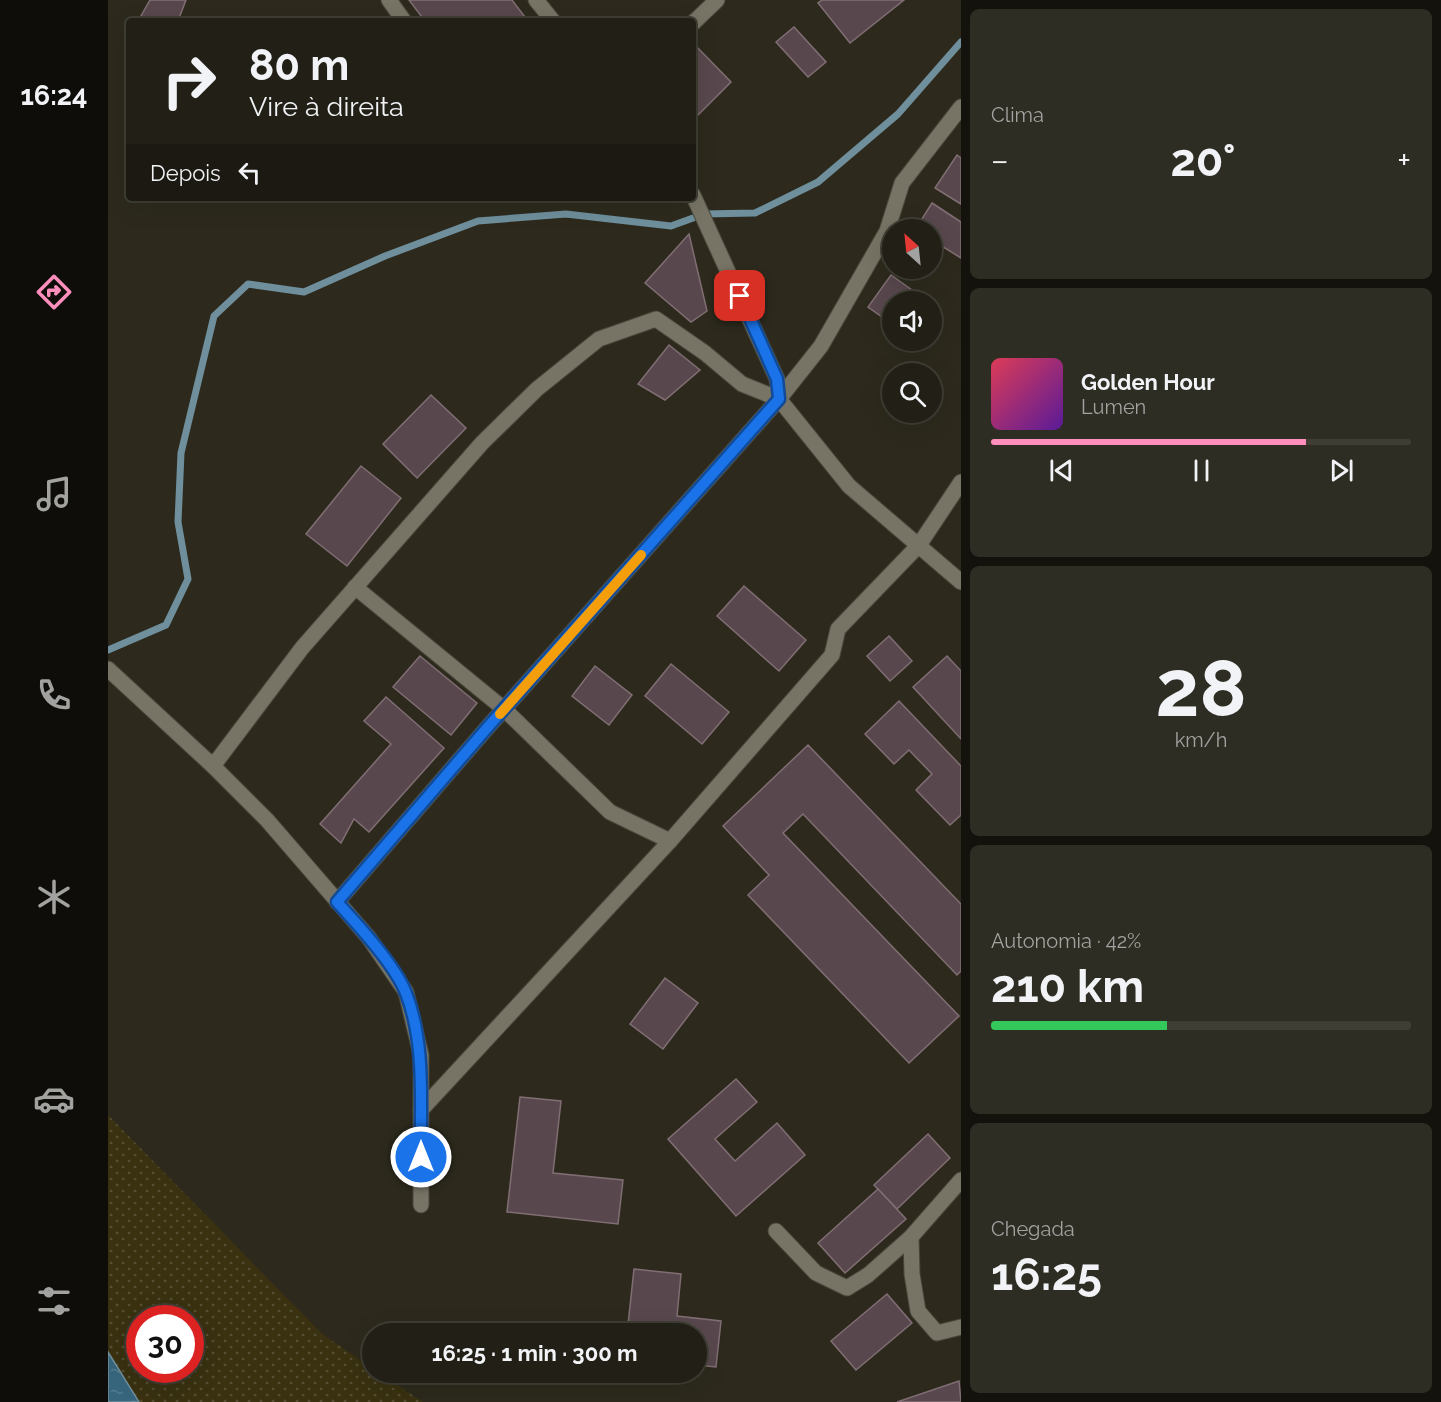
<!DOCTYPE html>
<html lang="pt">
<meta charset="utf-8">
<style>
:root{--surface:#222016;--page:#2e2d23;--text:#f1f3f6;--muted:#a2a3a1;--line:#3f3e35;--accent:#fe8ebb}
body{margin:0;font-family:Raleway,sans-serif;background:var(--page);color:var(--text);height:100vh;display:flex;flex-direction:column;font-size:22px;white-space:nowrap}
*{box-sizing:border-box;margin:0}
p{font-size:20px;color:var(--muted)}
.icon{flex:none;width:33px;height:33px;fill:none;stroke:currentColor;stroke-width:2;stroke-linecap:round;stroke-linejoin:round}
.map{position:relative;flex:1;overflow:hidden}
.sheet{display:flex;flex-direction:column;gap:9px;padding:9px;background:#13120c;width:480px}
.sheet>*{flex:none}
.guide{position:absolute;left:18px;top:18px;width:570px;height:183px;border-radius:6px;box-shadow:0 6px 24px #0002,0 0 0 2px var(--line);background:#222016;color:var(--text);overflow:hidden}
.needle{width:39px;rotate:333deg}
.tools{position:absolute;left:774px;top:219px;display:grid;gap:12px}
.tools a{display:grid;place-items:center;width:60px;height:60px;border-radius:50%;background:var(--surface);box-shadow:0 6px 24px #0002,0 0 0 2px var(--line);font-size:30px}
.speed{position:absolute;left:18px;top:1305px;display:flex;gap:12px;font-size:30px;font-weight:700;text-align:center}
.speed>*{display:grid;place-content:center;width:78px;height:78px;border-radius:50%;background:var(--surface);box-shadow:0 6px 24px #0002,0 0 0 2px var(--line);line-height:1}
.speed .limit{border:9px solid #d22;background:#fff;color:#111}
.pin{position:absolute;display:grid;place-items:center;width:51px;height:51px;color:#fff;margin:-26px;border-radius:12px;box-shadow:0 3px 9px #0006}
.me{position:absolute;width:66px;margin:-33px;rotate:0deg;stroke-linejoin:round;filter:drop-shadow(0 0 4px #0008)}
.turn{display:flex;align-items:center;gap:21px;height:126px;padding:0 24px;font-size:27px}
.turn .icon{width:78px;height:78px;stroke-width:2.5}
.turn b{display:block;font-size:42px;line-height:51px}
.then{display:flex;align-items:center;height:57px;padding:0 24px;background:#0003;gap:12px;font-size:22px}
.big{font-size:45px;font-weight:700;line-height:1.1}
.sheet .tile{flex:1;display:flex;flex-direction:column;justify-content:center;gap:9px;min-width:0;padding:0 21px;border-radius:9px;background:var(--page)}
.sheet .dial{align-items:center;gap:0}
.dial b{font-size:78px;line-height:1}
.song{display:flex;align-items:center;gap:18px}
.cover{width:72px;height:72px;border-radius:9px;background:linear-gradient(135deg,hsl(350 70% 55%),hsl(270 70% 35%))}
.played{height:6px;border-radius:3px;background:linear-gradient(90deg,var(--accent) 75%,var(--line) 75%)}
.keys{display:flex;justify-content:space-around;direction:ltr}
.heat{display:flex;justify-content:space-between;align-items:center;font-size:33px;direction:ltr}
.charge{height:9px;border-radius:4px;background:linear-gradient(90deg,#34c759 42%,var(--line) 0)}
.trip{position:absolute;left:254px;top:1323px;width:345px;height:60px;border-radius:30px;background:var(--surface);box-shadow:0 6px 24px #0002,0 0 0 2px var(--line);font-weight:700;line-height:60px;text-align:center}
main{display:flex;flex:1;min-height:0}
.tabs{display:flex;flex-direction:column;width:108px;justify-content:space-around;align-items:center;background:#0e0d09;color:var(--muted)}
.tabs .icon{width:42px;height:42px}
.tabs .selected{color:var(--accent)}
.tabs b{font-size:27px;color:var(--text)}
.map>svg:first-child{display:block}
.sand{fill:url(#sand-dots);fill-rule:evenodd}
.water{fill:url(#water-ripples);stroke:#6f8f9c;stroke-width:1.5}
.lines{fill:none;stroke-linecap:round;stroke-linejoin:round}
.stream{stroke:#6f8f9c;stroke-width:7}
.building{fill:#58484d;stroke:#806e74;stroke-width:1.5}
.minor-casing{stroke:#4a483c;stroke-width:17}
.minor{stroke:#777465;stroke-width:15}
.route-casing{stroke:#114b97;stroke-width:15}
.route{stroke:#1a73e8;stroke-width:10}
.slow{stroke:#f59e0b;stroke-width:10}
</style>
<main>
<nav class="tabs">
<b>16:24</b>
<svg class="icon selected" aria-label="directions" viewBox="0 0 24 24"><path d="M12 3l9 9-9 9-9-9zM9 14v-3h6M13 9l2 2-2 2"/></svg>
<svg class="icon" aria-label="music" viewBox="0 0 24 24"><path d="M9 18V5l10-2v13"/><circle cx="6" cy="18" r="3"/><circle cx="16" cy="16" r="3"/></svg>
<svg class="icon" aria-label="phone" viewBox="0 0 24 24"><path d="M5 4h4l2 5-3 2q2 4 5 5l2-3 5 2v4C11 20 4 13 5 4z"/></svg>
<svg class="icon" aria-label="climate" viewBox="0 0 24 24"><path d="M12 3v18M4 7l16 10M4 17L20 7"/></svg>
<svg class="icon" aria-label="car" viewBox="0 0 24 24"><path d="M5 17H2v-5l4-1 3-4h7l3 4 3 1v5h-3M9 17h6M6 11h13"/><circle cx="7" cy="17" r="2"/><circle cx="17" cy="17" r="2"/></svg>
<svg class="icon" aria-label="filters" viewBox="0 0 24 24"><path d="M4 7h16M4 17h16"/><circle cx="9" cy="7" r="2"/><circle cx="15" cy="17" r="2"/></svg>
</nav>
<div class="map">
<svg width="853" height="1402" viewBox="0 0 853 1402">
<defs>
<pattern id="sand-dots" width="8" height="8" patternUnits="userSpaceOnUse" patternTransform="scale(1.5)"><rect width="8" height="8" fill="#393110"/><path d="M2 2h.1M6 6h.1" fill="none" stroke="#564f33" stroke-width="1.8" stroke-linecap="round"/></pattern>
<pattern id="water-ripples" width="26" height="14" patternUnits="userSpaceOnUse" patternTransform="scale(1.5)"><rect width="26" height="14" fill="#37657b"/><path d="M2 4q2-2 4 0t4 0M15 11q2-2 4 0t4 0" fill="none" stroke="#547b8e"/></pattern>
</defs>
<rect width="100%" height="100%" fill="#2d2a1d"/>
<path class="sand" d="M0 1115 214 1334 264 1368V1372L271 1373 315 1402H31L0 1352ZM32 1318H82V1370H32Z"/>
<polygon class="water" points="0,1352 31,1402 0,1402"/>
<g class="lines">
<polyline class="stream" points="0,650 58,625 80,579 70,522 73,453 106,316 140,284 196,292 277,256 370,221 458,214 563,226 596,214 647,213 710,182 790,114 853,42"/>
</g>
<g class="building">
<polygon points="42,0 78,0 70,21 43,21 33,16"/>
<polygon points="301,0 404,0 420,21 317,21"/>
<polygon points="714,0 796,0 742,43 710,3"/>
<polygon points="686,27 718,62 700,77 668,42"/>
<polygon points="587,45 623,82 585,120 585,47"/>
<polygon points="849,155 853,158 853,204 827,188"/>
<polygon points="824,203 853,222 853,258 824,240 824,230 807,230"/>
<polygon points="581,234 599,311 583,322 537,283"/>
<polygon points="783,275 821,302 784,302 784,324 760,307"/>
<polygon points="561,345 592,370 557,400 530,384"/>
<polygon points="323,395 358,428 309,478 275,444"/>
<polygon points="253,466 293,498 239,566 198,534"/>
<polygon points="636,586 698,640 671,671 609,616"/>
<polygon points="781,636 804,661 782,681 759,656"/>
<polygon points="312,656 369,703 343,735 285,687"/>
<polygon points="839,656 853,671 853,739 805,687"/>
<polygon points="563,664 621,712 594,744 537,696"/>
<polygon points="487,666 524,695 501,725 464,696"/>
<polygon points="278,697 336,748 261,832 246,819 233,843 212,824 283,744 256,721"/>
<polygon points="791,701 853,766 853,815 842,825 808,790 824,774 801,750 786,764 757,734"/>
<polygon points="700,745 853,904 853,971 849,975 695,814 675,833 851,1016 801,1063 640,895 661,875 615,826"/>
<polygon points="557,978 590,1003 555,1049 522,1024"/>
<polygon points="628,1079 649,1102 607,1139 627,1161 669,1123 697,1155 628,1216 560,1139"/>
<polygon points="412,1097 453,1101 445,1173 515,1180 510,1224 399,1212"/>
<polygon points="820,1134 842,1158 789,1209 766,1185"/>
<polygon points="770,1189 798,1219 737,1273 710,1243"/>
<polygon points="526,1269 573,1274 569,1316 613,1321 608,1367 588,1365 588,1334 519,1334"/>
<polygon points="779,1294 804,1323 748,1370 723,1341"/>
<polygon points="851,1381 853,1402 789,1402"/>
</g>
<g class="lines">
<defs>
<g id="minor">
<polyline points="281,0 296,21"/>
<polyline points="428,0 445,21"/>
<polyline points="585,23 609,0"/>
<polyline points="585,195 669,379 671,399 741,486 853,582"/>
<polyline points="247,587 396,709 502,812 562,841 724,655 730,629 811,545 853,482"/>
<polyline points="0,669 105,766 159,820 261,938 298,992 313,1055 313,1205"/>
<polyline points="105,766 194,648 374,443 429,389 491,339 548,319 597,353 634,384 671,399"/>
<polyline points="229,902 379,728 671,399 713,346 779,231 794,183 853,107"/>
<polyline points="313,1110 562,841"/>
<polyline points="853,1180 803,1237 804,1274 810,1311 829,1333 853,1327"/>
<polyline points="668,1231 708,1273 739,1288 760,1275 803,1237"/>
</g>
</defs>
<use href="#minor" class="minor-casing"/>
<use href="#minor" class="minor"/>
</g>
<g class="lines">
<defs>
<path id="route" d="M313 1157C312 1103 318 1045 298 993 287 965 250 925 229 902L379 728 671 399 669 379 632 296"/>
</defs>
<use href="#route" class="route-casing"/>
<use href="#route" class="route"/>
<polyline class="slow" points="392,714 533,555"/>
</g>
</svg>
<div class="tools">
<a><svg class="needle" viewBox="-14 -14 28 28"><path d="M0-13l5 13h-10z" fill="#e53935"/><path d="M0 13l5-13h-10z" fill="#a2a3a1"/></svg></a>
<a><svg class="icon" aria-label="sound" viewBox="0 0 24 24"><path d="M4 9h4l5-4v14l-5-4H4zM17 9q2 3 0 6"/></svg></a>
<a><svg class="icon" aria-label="search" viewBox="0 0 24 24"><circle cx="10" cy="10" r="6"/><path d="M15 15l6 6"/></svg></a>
</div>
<div class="speed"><div class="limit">30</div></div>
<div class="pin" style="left:632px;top:296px;background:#d93025"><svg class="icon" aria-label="arrive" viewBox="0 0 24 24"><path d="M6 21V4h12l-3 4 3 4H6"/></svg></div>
<svg class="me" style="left:313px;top:1157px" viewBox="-20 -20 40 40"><circle r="17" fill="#1a73e8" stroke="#fff" stroke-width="3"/><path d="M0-11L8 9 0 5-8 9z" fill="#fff"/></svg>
<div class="trip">16:25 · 1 min · 300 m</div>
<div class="guide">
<div class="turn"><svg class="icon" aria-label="right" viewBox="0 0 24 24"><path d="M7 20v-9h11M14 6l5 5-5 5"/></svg><div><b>80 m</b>Vire à direita</div></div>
<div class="then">Depois<svg class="icon" aria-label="left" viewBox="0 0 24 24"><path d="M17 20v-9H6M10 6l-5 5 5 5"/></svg></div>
</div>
</div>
<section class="sheet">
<div class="tile"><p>Clima</p>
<div class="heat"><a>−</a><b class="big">20°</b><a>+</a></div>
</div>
<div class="tile">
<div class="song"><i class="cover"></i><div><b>Golden Hour</b><p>Lumen</p></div></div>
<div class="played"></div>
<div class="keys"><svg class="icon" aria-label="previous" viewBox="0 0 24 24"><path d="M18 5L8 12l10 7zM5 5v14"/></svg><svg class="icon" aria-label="pause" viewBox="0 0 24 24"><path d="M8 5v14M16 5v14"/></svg><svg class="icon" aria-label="next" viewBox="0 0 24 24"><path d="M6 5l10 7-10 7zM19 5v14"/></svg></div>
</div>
<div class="tile dial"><b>28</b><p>km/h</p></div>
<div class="tile"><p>Autonomia · 42%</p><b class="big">210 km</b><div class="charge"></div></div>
<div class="tile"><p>Chegada</p><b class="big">16:25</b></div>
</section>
</main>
